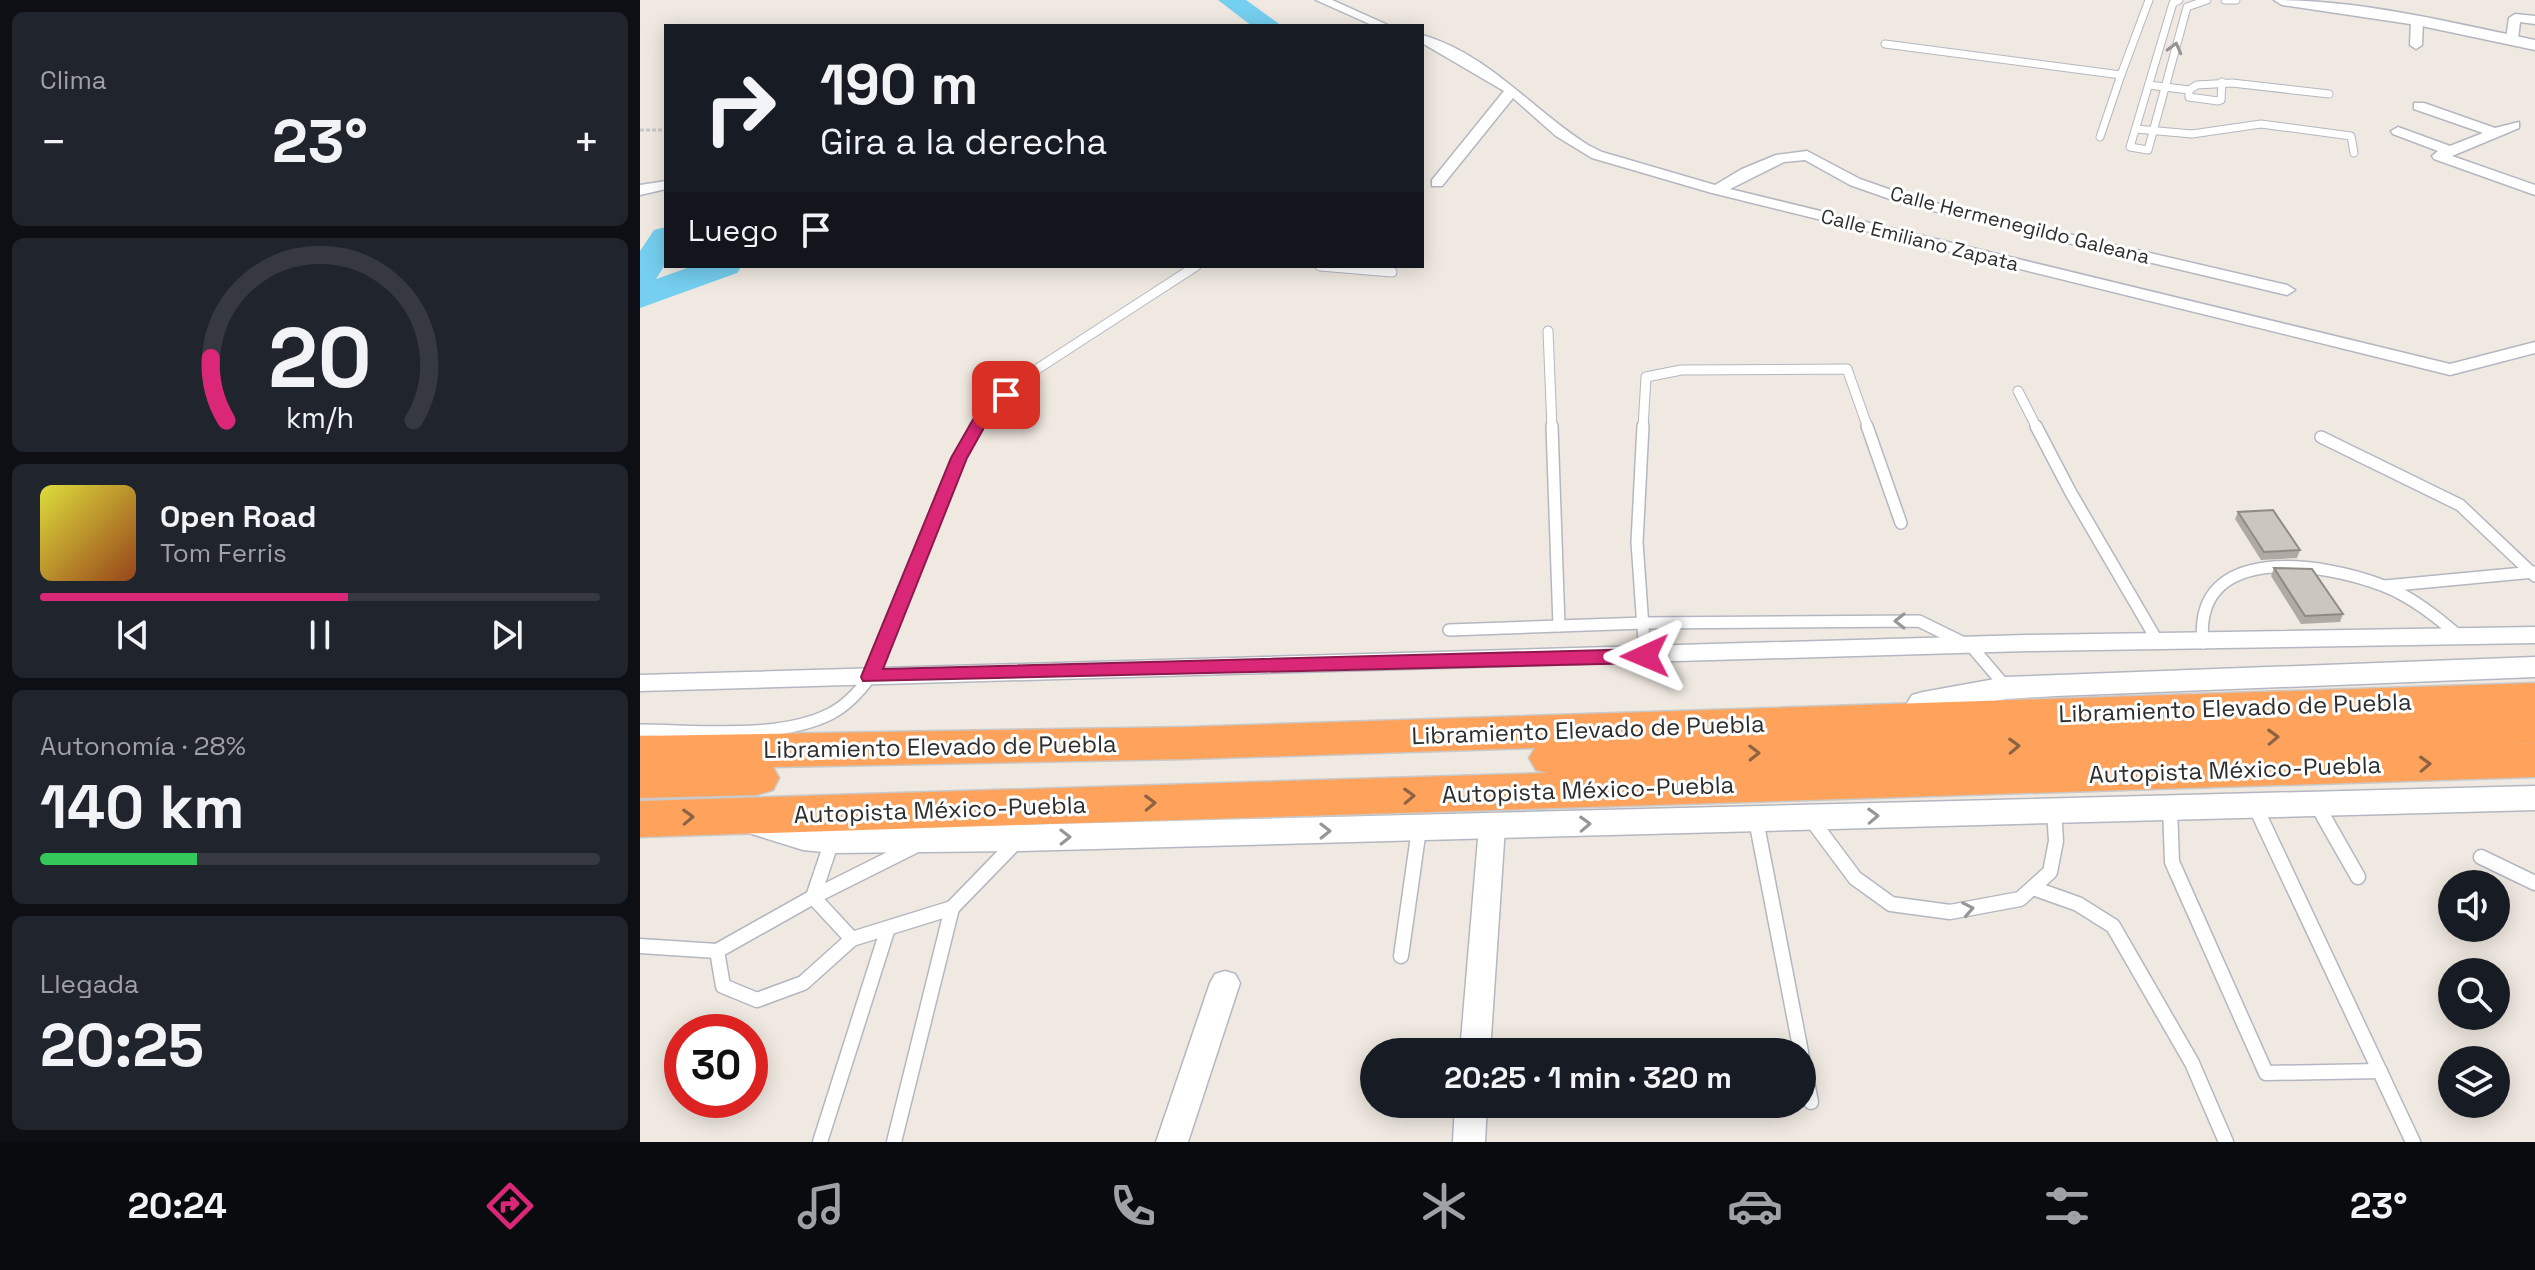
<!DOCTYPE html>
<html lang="es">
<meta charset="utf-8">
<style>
:root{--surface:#171b24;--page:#20242c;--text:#f1f3f6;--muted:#9ea1a6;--line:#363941;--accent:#db2777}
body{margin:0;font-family:"Space Grotesk",sans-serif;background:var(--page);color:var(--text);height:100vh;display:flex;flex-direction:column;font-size:30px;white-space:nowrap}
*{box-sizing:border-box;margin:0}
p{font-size:26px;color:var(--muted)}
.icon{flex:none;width:44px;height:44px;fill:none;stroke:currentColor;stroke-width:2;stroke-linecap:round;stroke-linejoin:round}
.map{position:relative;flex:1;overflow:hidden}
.panel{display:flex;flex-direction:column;gap:12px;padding:12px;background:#0d0f14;width:640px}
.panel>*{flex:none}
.banner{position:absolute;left:24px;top:24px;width:760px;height:244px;border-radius:0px;box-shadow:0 4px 20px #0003;background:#171b24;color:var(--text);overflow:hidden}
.controls{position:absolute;left:1798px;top:870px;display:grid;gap:16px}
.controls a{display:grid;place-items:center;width:72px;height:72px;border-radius:50%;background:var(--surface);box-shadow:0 4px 20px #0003;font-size:40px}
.speed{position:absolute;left:24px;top:1014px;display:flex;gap:16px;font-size:40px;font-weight:700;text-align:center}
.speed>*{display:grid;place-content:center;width:104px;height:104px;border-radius:50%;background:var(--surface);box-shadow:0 4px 20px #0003;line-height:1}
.speed .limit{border:12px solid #d22;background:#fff;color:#111}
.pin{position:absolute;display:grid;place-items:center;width:68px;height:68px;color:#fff;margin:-34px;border-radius:16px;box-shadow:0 4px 12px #0006}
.me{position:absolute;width:88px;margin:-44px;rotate:269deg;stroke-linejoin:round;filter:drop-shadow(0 0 6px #0008)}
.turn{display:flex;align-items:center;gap:28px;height:168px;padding:0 24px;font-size:36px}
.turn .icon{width:104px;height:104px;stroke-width:2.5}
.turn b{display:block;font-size:56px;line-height:68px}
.then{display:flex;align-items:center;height:76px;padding:0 24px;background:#0003;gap:16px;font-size:30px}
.big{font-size:60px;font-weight:700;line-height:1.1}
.panel .tile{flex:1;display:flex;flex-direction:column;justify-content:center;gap:12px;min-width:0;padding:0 28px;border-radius:12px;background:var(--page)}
.panel .dial{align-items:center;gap:0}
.dial svg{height:208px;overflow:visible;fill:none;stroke:var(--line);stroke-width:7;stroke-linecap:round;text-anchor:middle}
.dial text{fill:var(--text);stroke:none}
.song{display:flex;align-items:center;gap:24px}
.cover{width:96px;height:96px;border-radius:12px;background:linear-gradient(135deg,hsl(60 70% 55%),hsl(20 70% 35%))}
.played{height:8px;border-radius:4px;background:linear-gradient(90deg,var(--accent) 55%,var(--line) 55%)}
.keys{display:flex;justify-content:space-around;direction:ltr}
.heat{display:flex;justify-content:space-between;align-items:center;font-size:44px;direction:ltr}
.charge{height:12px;border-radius:6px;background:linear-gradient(90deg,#34c759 28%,var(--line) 0)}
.trip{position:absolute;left:720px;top:1038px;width:456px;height:80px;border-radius:40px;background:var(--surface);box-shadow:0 4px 20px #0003;font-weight:700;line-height:80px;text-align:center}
.dock{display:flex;height:128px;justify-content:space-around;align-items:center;background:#090b0e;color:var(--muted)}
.dock .icon{width:56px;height:56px}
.dock .active{color:var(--accent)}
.dock b{font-size:36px;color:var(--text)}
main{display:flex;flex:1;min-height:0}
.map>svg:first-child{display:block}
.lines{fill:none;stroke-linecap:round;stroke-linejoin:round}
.river{fill:#75cff0;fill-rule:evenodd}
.service-far3-casing{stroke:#b4b7c1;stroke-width:9}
.service-far2-casing{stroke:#b4b7c1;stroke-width:11}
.service-far1-casing{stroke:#b4b7c1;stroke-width:14}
.service-casing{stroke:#b4b7c1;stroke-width:17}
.minor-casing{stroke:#b4b7c1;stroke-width:3}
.tertiary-casing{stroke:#b4b7c1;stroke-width:3}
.secondary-casing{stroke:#b4b7c1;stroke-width:3}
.motorway-casing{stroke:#c9c9c9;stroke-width:3}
.path{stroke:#c9c9c9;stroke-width:3;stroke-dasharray:4 2;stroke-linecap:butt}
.service-far3{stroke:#fff;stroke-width:7}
.service-far2{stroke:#fff;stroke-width:9}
.service-far1{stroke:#fff;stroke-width:11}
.service{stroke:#fff;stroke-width:14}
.minor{fill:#fff;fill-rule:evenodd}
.tertiary{fill:#fff;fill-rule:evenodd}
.secondary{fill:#fff;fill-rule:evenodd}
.motorway{fill:#ffa35c;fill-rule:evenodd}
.wall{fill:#afaba4}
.building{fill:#cbc7bf;stroke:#8e8b86;stroke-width:2}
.oneway{stroke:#969696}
.oneway2{stroke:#8c6343}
.route{fill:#db2777;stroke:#8e194d;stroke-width:2}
.labels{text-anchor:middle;stroke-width:6;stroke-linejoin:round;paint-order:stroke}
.far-street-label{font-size:20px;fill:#2e2e2e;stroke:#fff}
.street-label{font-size:24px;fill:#2e2e2e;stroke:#fff}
</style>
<main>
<section class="panel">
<div class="tile"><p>Clima</p>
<div class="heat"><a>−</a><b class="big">23°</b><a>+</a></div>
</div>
<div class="tile dial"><svg viewBox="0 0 100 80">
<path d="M14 69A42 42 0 1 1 86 69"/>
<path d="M14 69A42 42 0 0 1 8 45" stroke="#db2777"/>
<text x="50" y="56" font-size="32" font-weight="700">20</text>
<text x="50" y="72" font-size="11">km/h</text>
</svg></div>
<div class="tile">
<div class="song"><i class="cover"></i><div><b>Open Road</b><p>Tom Ferris</p></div></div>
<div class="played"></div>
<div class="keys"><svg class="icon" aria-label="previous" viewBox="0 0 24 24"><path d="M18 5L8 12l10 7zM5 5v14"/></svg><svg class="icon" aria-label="pause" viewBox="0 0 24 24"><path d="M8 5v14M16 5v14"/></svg><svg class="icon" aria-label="next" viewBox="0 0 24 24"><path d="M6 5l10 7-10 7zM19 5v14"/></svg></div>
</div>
<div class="tile"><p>Autonomía · 28%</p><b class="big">140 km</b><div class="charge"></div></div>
<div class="tile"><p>Llegada</p><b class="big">20:25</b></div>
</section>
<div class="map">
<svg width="1895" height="1142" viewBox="0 0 1895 1142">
<rect width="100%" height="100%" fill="#efe9e1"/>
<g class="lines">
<g class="river">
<polygon points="578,0 606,0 642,26 612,26"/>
<polygon points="26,227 26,263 16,279 53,266 102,266 97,273 0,308 0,251 14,230"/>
</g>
<defs>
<g id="service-far3">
<polyline points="1539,0 1533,3 1490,147 1508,150 1547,7 1567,0"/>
<polyline points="1585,0 1596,0"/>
<polyline points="1245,44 1481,75 1509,0"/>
<polyline points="1509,85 1549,90 1557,85 1592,83 1689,94"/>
<polyline points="1549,90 1549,97 1578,101 1581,100 1582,82"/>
<polyline points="1496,129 1552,134 1621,124 1711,136 1714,153"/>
<polyline points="1460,137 1481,75"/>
</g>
<g id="service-far2">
<polyline points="680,266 752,272"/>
<polyline points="908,331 912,428"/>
<polyline points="1378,391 1397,428"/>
<polyline points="335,428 343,414 388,375 556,266"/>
<polyline points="1003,428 1006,377 1041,370 1207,369 1228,428"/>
</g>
<g id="service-far1">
<polyline points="912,426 919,626"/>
<polyline points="1003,426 997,542 1005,656"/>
<polyline points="1227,426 1261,523"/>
<polyline points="1396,426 1431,493 1518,642"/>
<polyline points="1681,437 1820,505 1895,576"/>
<polyline points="1745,586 1894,572"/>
<polyline points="809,630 1004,623 1279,621 1332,647 1366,687"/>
<path d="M1563 643C1552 542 1683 562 1744 586 1772 597 1797 617 1820 637"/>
<path d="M0 730C56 730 139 740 190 714 206 706 219 692 230 677L319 458 336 426"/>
</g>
<g id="service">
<polyline points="1677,805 1718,877"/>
<polyline points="1615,806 1773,1142"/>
<polyline points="1530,807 1532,862 1626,1073 1740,1071"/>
<polyline points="1171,819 1215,878 1251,904 1310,912 1380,899 1410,872 1416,841 1414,811"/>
<polyline points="1116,820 1161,1052"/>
<polyline points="192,841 173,897 212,939 312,908 377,841"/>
<polyline points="1841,857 1895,883"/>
<polyline points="1393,888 1438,904 1473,926 1552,1063 1586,1142"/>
<polyline points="212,939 163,983 117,1000 83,986 77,951 173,897 273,847"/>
<polyline points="0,946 77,951"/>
<polyline points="761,956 779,829"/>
<polyline points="1162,1057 1171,1102"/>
<polyline points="180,1142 247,931"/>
<polyline points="254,1142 312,908"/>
</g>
<g id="minor">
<polygon points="676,0 692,0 750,26 734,26"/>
<polygon points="1875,14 1895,16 1895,24 1880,22 1878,39 1872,43 1866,39 1869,18"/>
<polygon points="1777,16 1783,20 1782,45 1776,49 1770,45 1771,20"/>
<path d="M782 35C849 54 892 110 948 145L962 152 1075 185 1102 169 1136 155 1167 151 1220 179 1274 198 1647 285 1655 290 1647 295 1264 204 1210 185 1165 160 1144 162 1090 189 1810 364 1895 342V353L1810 375 1072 193 952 158 916 136 873 98 802 186H792V180L864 91 782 43Z"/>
<polygon points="1774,103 1784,103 1855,128 1879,122 1879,128 1812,156 1895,185 1895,195 1794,159 1792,156 1798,151 1753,134 1751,131 1758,127 1810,146 1843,133 1774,109"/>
<polygon points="26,181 26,189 0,195 0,185"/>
<polygon points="1895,627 1895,643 1387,651 0,691 0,675 1387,635"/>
<polygon points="852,817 861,820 865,827 850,1052 820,1052 839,827 843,820"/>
<polygon points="585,971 595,974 600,983 548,1142 516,1142 570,983 575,974"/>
<polygon points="815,1104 847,1104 845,1142 813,1142"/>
</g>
<g id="tertiary">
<polygon points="1895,657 1895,677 1416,696 1366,699 1283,714 1272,711 1267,703 1272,695 1283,692 1366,677"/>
<polygon points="1895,786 1895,810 380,851 193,853 163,850 99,830 94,821 99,812 111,808 163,824 193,827 380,825"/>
</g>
<path id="secondary" d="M1634 0C1722 0 1809 22 1895 40V50L1777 25 1642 5Z"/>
<polygon id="motorway" points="1895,683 1895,743 1878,744 1895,743 1895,777 0,837 0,801 907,773 896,770 889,758 895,748 547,759 133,767 139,778 133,790 116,795 0,798 0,736 547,727"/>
</defs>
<use href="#service-far3" class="service-far3-casing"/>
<use href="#service-far2" class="service-far2-casing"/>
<use href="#service-far1" class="service-far1-casing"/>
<use href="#service" class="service-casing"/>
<use href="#minor" class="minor-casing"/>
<use href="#tertiary" class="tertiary-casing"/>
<use href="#secondary" class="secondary-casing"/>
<use href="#motorway" class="motorway-casing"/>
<polyline class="path" points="0,130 26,130"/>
<use href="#service-far3" class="service-far3"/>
<use href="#service-far2" class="service-far2"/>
<use href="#service-far1" class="service-far1"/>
<use href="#service" class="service"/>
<use href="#minor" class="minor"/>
<use href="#tertiary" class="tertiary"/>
<use href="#secondary" class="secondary"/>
<use href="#motorway" class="motorway"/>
</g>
<g class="wall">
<polygon points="1598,512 1660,550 1657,558 1621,560 1595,519"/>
<polygon points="1634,568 1703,614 1700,622 1661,624 1631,576"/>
</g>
<g class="building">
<polygon points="1633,510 1660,550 1624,552 1598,512"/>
<polygon points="1634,568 1672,569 1703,614 1665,616"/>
</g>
<defs><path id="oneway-chevron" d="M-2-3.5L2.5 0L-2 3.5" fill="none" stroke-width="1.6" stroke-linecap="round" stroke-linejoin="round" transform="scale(2)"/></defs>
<g class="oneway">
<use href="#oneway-chevron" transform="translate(1535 48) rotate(-75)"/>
<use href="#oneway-chevron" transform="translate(1260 621) rotate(180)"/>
<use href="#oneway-chevron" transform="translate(1233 816) rotate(-2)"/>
<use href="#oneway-chevron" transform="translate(945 824) rotate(-2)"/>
<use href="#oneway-chevron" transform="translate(685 831) rotate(-1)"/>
<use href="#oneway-chevron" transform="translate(425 837) rotate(-1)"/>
<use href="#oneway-chevron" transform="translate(1328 909) rotate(-11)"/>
</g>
<g class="oneway2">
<use href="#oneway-chevron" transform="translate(1633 737) rotate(-2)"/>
<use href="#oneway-chevron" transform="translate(1374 746) rotate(-2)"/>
<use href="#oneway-chevron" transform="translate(1114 753) rotate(-1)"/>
<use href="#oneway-chevron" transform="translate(1785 764) rotate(-2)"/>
<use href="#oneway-chevron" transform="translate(769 796) rotate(-2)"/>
<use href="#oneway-chevron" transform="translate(510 803) rotate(-2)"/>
<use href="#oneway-chevron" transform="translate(48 817) rotate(-2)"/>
</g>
<polygon class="route" points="366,390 374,395 350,417 327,458 243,669 1005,649 1015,656 1005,663 223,681 221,677 311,458 338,411"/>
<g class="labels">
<g class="far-street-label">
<text transform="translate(1380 225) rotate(14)" y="7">Calle Hermenegildo Galeana</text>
<text transform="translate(1280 240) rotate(14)" y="7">Calle Emiliano Zapata</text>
</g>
<g class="street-label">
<text transform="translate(1595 708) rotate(-2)" y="8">Libramiento Elevado de Puebla</text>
<text transform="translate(948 730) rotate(-2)" y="8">Libramiento Elevado de Puebla</text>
<text transform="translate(300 747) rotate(-1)" y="8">Libramiento Elevado de Puebla</text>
<text transform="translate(1595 770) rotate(-2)" y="8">Autopista México-Puebla</text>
<text transform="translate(948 790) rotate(-2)" y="8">Autopista México-Puebla</text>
<text transform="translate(300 810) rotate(-2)" y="8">Autopista México-Puebla</text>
</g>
</g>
</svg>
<div class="controls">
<a><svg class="icon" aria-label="sound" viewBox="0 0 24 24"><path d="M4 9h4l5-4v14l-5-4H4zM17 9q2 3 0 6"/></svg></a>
<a><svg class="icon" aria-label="search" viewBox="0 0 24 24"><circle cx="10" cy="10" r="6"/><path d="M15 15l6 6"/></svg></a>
<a><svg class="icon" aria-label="layers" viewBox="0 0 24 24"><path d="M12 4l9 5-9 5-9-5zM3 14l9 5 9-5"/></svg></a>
</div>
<div class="speed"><div class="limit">30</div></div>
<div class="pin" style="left:366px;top:395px;background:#d93025"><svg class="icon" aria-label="arrive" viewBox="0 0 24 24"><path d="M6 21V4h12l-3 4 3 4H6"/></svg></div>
<svg class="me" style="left:1005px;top:656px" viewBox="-20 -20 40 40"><path d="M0-17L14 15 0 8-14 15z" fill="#db2777" stroke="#fff" stroke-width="4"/></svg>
<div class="trip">20:25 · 1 min · 320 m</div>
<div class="banner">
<div class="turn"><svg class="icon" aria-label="right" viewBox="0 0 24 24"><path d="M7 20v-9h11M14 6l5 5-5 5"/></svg><div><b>190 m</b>Gira a la derecha</div></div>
<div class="then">Luego<svg class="icon" aria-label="arrive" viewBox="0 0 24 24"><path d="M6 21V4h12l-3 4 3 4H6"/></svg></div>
</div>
</div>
</main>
<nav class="dock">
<b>20:24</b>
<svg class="icon active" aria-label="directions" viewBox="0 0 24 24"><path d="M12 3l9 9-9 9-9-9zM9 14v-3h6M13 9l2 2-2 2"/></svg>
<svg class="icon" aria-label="music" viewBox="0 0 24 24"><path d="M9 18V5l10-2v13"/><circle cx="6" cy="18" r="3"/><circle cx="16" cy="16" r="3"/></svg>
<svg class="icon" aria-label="phone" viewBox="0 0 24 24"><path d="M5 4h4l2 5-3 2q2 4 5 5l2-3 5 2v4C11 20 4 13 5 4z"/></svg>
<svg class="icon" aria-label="climate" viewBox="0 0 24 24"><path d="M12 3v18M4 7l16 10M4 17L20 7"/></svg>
<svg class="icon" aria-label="car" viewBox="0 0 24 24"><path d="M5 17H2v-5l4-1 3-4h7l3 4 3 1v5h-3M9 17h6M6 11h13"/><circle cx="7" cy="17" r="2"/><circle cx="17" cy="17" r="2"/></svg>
<svg class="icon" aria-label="filters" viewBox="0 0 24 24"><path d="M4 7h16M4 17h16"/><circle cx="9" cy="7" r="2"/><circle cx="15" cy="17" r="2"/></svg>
<b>23°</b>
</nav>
